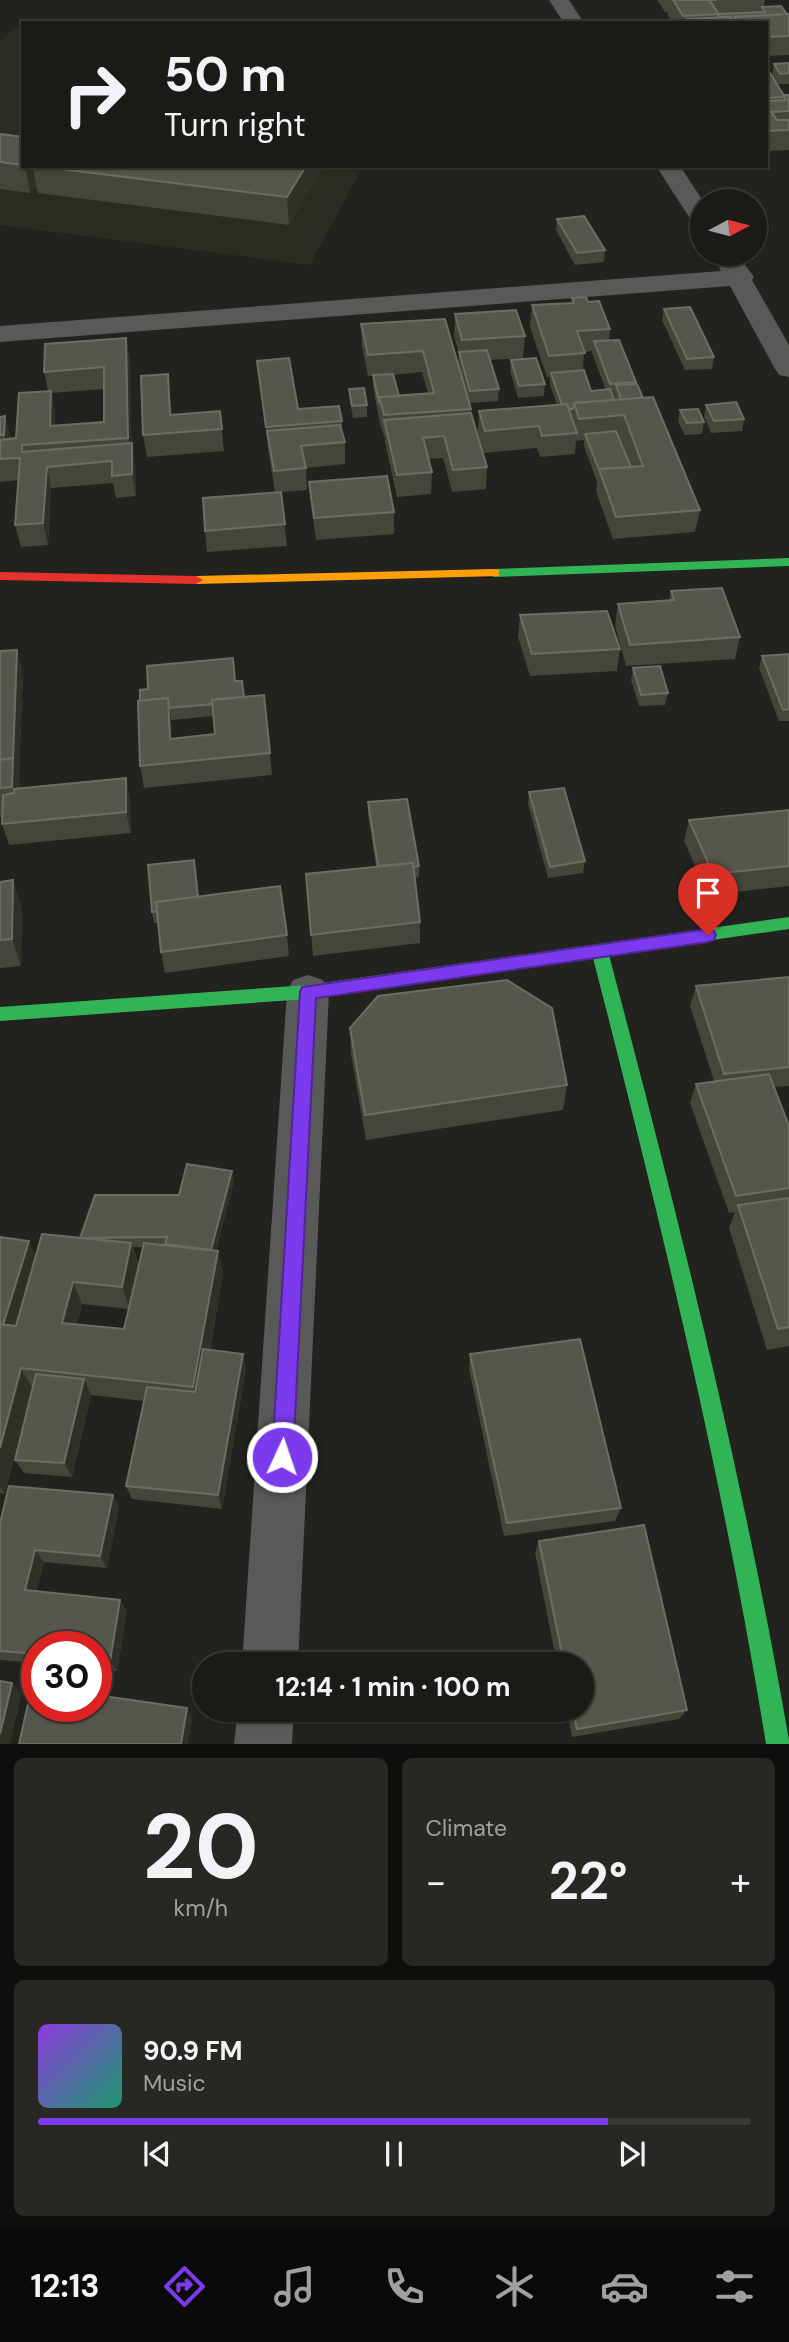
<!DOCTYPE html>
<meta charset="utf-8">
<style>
:root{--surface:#1a1a16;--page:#272723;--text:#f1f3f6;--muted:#9fa1a1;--line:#383835;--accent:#7c3aed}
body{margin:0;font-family:"DM Sans",sans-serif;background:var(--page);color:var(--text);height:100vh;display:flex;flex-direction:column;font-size:26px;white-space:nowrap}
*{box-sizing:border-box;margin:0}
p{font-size:23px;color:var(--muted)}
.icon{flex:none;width:38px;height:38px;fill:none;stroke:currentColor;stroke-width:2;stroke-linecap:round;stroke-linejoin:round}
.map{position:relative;height:1744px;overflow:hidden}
.drawer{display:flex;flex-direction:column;gap:14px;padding:14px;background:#0e0e0c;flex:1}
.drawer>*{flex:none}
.top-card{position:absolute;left:21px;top:21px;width:747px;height:147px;border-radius:0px;box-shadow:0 2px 5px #0004,0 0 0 2px var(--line);background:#1a1a16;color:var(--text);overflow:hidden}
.needle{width:46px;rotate:83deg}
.controls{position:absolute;left:690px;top:189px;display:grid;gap:14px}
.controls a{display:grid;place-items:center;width:77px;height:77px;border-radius:50%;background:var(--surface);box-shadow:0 2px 5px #0004,0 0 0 2px var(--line);font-size:35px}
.speed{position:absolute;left:21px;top:1631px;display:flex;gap:14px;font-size:35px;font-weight:700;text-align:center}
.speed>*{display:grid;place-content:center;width:91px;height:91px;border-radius:50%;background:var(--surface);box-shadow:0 2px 5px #0004,0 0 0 2px var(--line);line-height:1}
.speed .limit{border:10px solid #d22;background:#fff;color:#111}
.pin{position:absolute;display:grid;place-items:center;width:60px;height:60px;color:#fff;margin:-72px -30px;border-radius:50% 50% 50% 0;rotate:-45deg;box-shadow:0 0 7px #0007}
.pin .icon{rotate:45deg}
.me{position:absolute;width:77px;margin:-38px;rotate:3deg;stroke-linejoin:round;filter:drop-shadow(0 0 5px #0008)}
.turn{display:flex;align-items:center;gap:24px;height:147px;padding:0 28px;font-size:32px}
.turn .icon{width:91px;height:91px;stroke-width:2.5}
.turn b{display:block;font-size:49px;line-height:60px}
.big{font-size:52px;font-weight:700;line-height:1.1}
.drawer .widget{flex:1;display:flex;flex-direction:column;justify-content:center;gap:10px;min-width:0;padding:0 24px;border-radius:10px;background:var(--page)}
.drawer .dial{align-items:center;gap:0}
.dial b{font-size:91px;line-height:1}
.song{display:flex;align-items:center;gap:21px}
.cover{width:84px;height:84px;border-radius:10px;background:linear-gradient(135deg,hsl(270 70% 55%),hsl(160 70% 35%))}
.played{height:7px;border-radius:4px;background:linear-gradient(90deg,var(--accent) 80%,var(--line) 80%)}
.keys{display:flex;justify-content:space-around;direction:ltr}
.heat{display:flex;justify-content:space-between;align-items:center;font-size:38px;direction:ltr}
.drawer .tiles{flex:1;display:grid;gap:14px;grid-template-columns:1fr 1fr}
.widget:last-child{grid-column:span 2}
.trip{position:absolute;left:192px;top:1652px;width:402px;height:70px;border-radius:35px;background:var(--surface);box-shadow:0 2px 5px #0004,0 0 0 2px var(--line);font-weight:700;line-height:70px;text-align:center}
.dock{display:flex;height:112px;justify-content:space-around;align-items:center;background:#0a0a09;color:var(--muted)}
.dock .icon{width:49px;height:49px}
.dock .active{color:var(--accent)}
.dock b{font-size:32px;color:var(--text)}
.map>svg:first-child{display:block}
.built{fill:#2b2c21}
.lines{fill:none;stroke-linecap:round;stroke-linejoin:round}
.street{fill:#595959;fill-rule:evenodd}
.fast{fill:#30b455;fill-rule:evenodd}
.slow{fill:#ff9f0a;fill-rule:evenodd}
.jam{fill:#e5322d;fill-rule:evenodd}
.wall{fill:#45453a;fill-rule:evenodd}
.shaded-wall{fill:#303027}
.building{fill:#56564c;stroke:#6d6d63;stroke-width:2}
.route{fill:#7c3aed;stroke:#51269a;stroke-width:2}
</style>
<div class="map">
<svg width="789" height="1744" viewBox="0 0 789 1744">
<rect width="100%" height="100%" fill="#22221e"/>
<polygon class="built" points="13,28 23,29 23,166 363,166 310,265 0,225 0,41"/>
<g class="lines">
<g class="street">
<polygon points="549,0 569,0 584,23 564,23"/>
<polygon points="656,166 680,166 703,201 702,225 693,223"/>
<polygon points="715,254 737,254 754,277 752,280 789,345 789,377 779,375 775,369 730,286 0,342 0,326 721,271 713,256"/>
<polygon points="308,975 323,980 329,992 298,1664 242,1664 287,992 293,980"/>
<polygon points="238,1710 294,1710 292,1744 234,1744"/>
</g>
<g class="fast">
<polygon points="789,558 789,566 494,577 487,573 494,569"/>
<path d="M789 917V929L609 955C678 1215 743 1475 789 1740V1744H766C723 1478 660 1218 593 958L308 999 0 1021V1007L308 985Z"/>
</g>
<polygon class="slow" points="494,569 499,570 499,576 196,584 189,580 196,576"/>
<polygon class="jam" points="0,572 196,576 203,580 196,584 0,580"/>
</g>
<g class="wall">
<polygon points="657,0 765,0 764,7 789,14 789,55 766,56 766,23 673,23 667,14 668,12 665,12"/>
<polygon points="789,63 789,84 778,84 772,75 774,64"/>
<polygon points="766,70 784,95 789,95 789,150 766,151"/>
<polygon points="0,134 23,137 23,166 241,166 257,168 258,166 323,166 289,225 38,193 36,185 30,193 0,189"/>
<polygon points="557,219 605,250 604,262 575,265 556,230"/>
<path d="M572 298 588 302 610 329 609 340 636 382V384L700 510 695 532 613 539 596 491 597 482 584 446V440L577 441 576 439 575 454 540 457 537 448 484 453 478 433 479 411 557 405 550 384V377H547L530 327 532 305 571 303ZM592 351V353L606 390 591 391 583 370 584 352ZM619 437H620L631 466V467Z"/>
<polygon points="664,309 714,357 712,369 685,370 662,320"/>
<polygon points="455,314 525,336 523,358 490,360 499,389 498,401 470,403 458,364 459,354 454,336"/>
<path d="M445 319 471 409V413L487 467 486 489 452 492 443 458 428 459 432 472 431 494 397 497 385 442V437H384L379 419 373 387V376H368L362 346 361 324ZM422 372 428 394 399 396 393 375Z"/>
<path d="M126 338 130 360 131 444 135 465 136 496 116 498 113 483 51 488 48 545 21 547 15 525 19 480 0 482V417L10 439 16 438 48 391 44 372ZM104 389V422L55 426V413L51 393Z"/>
<polygon points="511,360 545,384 544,396 518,398 510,371"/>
<polygon points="257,361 298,409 342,421 342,432 345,442 345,464 306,468 307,490 281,492 287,546 207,552 205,531 275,493 268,448"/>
<polygon points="349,389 367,405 367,417 353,418 350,401"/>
<polygon points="170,396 172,415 220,411 224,451 147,457 143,435"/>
<polygon points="706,405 744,419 742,431 711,433 704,416"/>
<polygon points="680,410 704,422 702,434 685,435 678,422"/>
<polygon points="309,482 394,512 394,534 316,540 311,504"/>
<polygon points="671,591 740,637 735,659 626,666 615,626 618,604 669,600"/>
<polygon points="520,615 620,649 617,671 530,676 518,637"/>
<polygon points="0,651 23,672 19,779 21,789 126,778 130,800 131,833 9,845 2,824 2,817 0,817"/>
<polygon points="789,655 789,721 779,721 759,668 762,656"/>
<polygon points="633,668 668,693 665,705 639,706 631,680"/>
<path d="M235 681 244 697 264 695 272 775 144 788 140 766 138 701ZM214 716 215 734 172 738 171 720Z"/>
<polygon points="529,792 585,861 583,873 548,878 528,804"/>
<polygon points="368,802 419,866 419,877 415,878 420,922 420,943 313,956 306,874 376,867 368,814"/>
<polygon points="789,810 789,886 708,895 684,841 689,820"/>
<polygon points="196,871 198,897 287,935 289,956 165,973 161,952 158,923 154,923 152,912"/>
<polygon points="0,882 22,908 21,966 0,968"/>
<polygon points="789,977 789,1086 774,1087 789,1126 789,1346 767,1350 729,1228 735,1212 729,1213 690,1103 696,1084 714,1081 690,1006 696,986"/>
<polygon points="350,1028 567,1085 563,1110 366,1140 351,1054"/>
<path d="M234 1181 216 1251H218L223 1274 210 1350 246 1369 222 1509 132 1499 126 1486 144 1401 91 1395 72 1477 24 1473 15 1460 32 1388 5 1494 0 1493V1237L36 1256 80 1238 179 1195ZM133 1247H143L139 1265ZM82 1304 129 1309 124 1329 77 1324Z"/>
<polygon points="470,1354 621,1508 615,1521 504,1536 469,1369"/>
<polygon points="113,1495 119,1508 107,1568 44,1562 36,1592 127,1611 117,1671 96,1669 96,1647 37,1647 37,1663 0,1660 0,1523"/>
<polygon points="539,1541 687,1710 679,1719 572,1737 567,1710 583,1710 583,1664 557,1664 535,1553"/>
</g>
<g class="shaded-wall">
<polygon points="25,166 33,166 36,185 30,193"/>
<polygon points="306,166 323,166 289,225 287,197"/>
<polygon points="126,338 130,360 132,459 128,438"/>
<polygon points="168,374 170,396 173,437 170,415"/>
<polygon points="51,391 55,413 55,443 50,426"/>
<polygon points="5,416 11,438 10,459 4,435"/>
<polygon points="132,443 135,465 136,496 132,474"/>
<polygon points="47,467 51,488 48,545 43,523"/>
<polygon points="17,650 23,672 19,779 21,787 21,815 12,787"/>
<polygon points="168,698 171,720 174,760 170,739"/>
<polygon points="126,778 130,800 131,833 126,812"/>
<polygon points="13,880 22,908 21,966 12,939"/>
<polygon points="232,1171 234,1181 213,1262 211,1252"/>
<polygon points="29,1241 37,1258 11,1345 2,1329"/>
<polygon points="131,1243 139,1266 130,1309 122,1287"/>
<polygon points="218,1251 223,1274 199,1407 193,1387"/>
<polygon points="73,1282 82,1304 72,1344 62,1323"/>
<polygon points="243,1354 246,1369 222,1509 218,1495"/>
<polygon points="21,1368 32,1388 5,1494 0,1487 0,1448"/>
<polygon points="84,1379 91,1395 72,1477 64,1463"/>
<polygon points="113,1495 119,1508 107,1568 100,1556"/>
<polygon points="35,1550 44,1562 34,1602 25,1590"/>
<polygon points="120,1600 127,1611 117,1671 110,1661"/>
<polygon points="12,1683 22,1692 10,1744 0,1744 0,1734"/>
<polygon points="187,1708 193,1717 188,1744 181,1744"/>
</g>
<g class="building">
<polygon points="673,0 717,0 709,0 719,14 683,16"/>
<polygon points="781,6 787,14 735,17 734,22 730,17 718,17 719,14 765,12 762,7"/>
<polygon points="789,14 789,36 766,37 766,28 770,28 766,23 739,23 735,17"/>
<polygon points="730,17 734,23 689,23 687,19"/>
<polygon points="789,63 789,73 780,74 774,64"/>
<polygon points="766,70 768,70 785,97 766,98"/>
<polygon points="784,95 789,95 789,100 785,100 785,97"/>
<polygon points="789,100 789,111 771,112 766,105 766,101"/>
<polygon points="766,112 771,112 777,120 789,120 789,130 766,131"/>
<polygon points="0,134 23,137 23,165 0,162"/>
<polygon points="36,166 241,166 257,168 258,166 306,166 287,197"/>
<polygon points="584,216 605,250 577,253 557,219"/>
<polygon points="586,297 588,302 599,301 610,329 577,331 585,353 549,356 532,305 574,303 572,298"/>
<polygon points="690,307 714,357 687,359 664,309"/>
<polygon points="516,310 525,336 462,340 455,314"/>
<polygon points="445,319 471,409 384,415 379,397 434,393 423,351 368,355 361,324"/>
<polygon points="126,338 128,438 22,445 22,452 132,443 132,474 112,476 112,461 47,467 43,523 15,525 20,458 0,459 0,440 16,438 19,393 51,391 50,426 104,422 104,367 44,372 45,344"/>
<polygon points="619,340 636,382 610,384 594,341"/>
<polygon points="487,350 499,389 470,391 459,352"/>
<polygon points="289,358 298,409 339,406 342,421 266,427 257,361"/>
<polygon points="536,358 545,384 519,386 511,360"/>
<polygon points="584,370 591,391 610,389 614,400 574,403 573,409 569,409 567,404 562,405 551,373"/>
<polygon points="168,374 170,415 220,411 222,429 143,435 141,376"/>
<polygon points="393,374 399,396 379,397 379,403 373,375"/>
<polygon points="637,384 643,398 621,400 616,385"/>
<polygon points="364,388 367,405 352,406 349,389"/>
<polygon points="653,397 700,510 616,517 599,469 643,466 624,415 579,419 574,403"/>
<polygon points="736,402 744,419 714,421 706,405"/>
<polygon points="567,404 577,433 542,436 539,426 485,431 479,411"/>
<polygon points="698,409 704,422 687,423 680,410"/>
<polygon points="471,413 487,467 453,470 444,436 423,438 432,472 397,475 384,420"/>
<polygon points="5,416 4,435 0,435 0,417"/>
<polygon points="340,425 345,442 301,446 306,468 274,471 267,431"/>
<polygon points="616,431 631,467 599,469 599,470 585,434"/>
<polygon points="387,476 394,512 314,518 309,482"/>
<polygon points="281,492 285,524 205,531 203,498"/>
<polygon points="722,588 740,637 630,645 618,604 674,600 671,591"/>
<polygon points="607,611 620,649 532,654 520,615"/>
<polygon points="17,650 13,758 0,760 0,651"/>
<polygon points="789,654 789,709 783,710 762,656"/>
<polygon points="233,658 235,681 242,681 244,697 212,700 213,704 169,708 168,698 140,701 140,690 148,689 147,666"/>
<polygon points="660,666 668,693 641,695 633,668"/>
<polygon points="264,695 270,753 140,766 138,701 168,698 170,739 215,734 212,700"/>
<polygon points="13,758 12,787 0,788 0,760"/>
<polygon points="126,778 126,812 2,824 3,795 14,793 14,789"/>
<polygon points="564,788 585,861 550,867 529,792"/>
<polygon points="407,799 419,866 413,867 413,863 378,866 368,802"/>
<polygon points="789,810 789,866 713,874 689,820"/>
<polygon points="194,860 198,897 156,902 157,911 152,912 148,865"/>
<polygon points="413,863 420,922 311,935 306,874"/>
<polygon points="13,880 12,939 0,940 0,882"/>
<polygon points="280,886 287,935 161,952 156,902"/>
<polygon points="789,977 789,1067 724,1074 696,986"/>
<polygon points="507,980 552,1008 567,1085 365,1115 350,1028 378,996"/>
<polygon points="769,1074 789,1126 789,1188 736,1196 696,1084"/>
<polygon points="187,1164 232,1171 211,1250 165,1244 167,1237 80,1238 95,1195 179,1195"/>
<polygon points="789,1198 789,1327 778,1329 738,1205"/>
<polygon points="42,1234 131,1243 122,1287 73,1282 62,1323 124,1329 144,1243 218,1251 193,1387 21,1368 0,1448 0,1324 16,1326"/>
<polygon points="0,1237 29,1241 3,1325 0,1324"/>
<polygon points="580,1339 621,1508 507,1523 470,1354"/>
<polygon points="203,1349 243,1354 218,1495 126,1486 147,1387 195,1392"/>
<polygon points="36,1374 84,1379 64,1463 15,1460"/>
<polygon points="9,1486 113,1495 100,1556 35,1550 25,1590 120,1600 110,1661 96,1659 96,1647 37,1647 37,1654 0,1651 0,1523"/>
<polygon points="644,1525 687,1710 577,1729 573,1710 583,1710 583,1664 564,1664 539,1541"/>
<polygon points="0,1681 12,1683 0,1734"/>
<polygon points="32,1686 37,1687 37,1706 96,1706 96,1695 187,1708 181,1744 19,1744"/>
</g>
<polygon class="route" points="708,929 714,931 716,935 714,940 708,942 316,998 293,1457 290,1464 282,1467 275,1464 272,1457 300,992 302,987"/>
</svg>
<div class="controls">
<a><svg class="needle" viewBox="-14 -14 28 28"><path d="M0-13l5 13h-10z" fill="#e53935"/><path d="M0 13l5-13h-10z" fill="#9fa1a1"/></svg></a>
</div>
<div class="speed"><div class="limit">30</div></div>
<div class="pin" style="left:708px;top:935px;background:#d93025"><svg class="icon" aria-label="arrive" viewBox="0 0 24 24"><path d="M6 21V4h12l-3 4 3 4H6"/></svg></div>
<svg class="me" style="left:282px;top:1457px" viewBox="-20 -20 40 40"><circle r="17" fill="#7c3aed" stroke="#fff" stroke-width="3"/><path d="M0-11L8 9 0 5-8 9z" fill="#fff"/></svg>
<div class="trip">12:14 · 1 min · 100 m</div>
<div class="top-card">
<div class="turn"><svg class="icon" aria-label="right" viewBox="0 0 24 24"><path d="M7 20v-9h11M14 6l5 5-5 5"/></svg><div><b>50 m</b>Turn right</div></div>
</div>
</div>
<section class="drawer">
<div class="tiles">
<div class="widget dial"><b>20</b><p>km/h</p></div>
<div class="widget"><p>Climate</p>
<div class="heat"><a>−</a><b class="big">22°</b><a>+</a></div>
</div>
<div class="widget">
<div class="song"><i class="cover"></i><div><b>90.9 FM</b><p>Music</p></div></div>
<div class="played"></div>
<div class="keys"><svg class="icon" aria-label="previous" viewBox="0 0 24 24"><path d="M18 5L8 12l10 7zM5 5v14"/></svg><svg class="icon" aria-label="pause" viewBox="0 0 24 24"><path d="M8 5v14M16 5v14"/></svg><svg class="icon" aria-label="next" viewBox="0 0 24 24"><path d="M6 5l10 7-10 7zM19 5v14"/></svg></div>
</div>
</div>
</section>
<nav class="dock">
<b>12:13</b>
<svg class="icon active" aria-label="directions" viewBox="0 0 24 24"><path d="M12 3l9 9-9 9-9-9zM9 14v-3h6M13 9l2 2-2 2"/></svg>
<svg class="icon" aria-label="music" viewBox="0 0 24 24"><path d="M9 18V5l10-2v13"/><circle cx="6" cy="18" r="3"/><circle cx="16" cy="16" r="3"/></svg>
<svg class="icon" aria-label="phone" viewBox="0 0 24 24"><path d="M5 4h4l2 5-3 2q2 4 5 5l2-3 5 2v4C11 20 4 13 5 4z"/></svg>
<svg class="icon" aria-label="climate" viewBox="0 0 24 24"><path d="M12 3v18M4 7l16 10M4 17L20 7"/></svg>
<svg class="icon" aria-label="car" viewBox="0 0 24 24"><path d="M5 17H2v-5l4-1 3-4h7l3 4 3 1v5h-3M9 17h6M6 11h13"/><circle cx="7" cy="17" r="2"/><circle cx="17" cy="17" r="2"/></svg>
<svg class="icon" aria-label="filters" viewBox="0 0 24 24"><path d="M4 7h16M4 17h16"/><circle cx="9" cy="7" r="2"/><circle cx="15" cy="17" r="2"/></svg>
</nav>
